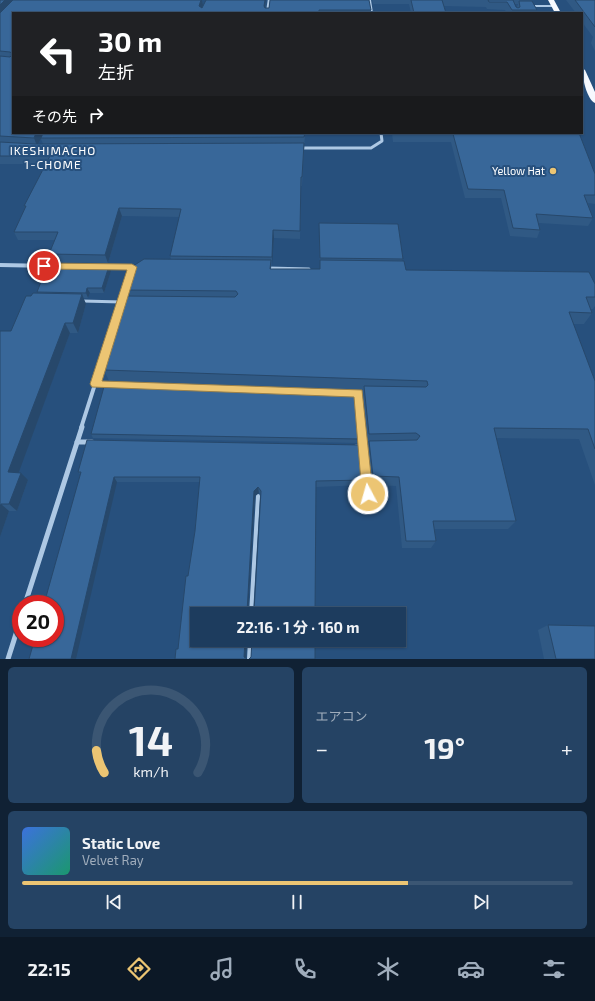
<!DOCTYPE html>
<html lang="ja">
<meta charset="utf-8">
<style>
:root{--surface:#1d3c5e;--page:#254364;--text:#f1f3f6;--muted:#a0adbc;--line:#3b5673;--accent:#ecc573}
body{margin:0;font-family:"Exo 2","Noto Sans JP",sans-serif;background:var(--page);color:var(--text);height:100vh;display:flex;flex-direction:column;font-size:15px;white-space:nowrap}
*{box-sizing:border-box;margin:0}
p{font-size:13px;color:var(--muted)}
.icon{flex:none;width:22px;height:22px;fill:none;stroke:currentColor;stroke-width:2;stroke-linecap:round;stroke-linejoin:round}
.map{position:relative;height:659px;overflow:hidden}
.panel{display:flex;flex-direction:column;gap:8px;padding:8px;background:#102134;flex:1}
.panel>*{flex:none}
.hud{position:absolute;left:12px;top:12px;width:571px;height:122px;border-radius:0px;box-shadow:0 1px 3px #0004,0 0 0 1px var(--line);background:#202124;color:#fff;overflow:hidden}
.speed{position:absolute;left:12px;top:595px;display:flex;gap:8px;font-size:20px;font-weight:700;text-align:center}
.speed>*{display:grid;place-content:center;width:52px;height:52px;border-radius:50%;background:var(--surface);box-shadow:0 1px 3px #0004,0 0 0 1px var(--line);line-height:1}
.speed .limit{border:6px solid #d22;background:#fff;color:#111}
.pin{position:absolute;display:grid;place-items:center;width:34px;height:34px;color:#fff;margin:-17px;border:2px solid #fff;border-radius:50%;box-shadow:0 1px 4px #0007}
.me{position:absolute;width:44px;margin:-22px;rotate:354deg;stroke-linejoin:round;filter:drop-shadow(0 0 3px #0008)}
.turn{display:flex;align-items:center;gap:14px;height:84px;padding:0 20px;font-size:18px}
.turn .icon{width:52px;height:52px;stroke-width:2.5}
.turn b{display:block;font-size:28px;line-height:34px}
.then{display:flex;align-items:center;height:38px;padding:0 20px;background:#0003;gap:8px;font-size:15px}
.big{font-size:30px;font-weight:700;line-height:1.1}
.panel .widget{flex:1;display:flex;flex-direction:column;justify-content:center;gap:6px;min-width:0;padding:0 14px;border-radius:6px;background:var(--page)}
.panel .dial{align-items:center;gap:0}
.dial svg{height:104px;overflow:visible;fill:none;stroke:var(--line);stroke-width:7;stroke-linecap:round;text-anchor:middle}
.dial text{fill:var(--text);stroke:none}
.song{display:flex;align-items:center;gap:12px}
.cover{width:48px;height:48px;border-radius:6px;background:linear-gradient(135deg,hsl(220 70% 55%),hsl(160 70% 35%))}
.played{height:4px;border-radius:2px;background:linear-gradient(90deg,var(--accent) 70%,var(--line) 70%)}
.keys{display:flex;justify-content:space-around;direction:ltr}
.heat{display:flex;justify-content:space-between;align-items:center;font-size:22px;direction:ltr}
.panel .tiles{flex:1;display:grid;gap:8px;grid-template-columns:1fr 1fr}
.widget:last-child{grid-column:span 2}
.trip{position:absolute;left:190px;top:607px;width:216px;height:40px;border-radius:0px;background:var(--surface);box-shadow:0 1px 3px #0004,0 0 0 1px var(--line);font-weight:700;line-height:40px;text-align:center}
.tabs{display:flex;height:64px;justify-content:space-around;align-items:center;background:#0c1826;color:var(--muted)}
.tabs .icon{width:28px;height:28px}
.tabs .selected{color:var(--accent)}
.tabs b{font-size:18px;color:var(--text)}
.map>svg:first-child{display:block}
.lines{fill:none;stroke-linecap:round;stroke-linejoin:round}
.service-far2{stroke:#adc8e4;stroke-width:2}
.service-far1{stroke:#adc8e4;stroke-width:3}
.service{stroke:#adc8e4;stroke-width:4}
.minor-far3{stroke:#adc8e4;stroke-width:2.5}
.minor-far2{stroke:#adc8e4;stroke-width:3}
.minor-far1{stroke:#adc8e4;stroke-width:4}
.minor{stroke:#adc8e4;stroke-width:5}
.trunk{fill:#f6f9fe;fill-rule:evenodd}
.wall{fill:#305984;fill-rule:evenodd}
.shaded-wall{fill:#27486b}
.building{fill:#386799;stroke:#27486b}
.route{fill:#ecc573;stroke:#99804b}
.poi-dot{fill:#ecc573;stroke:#27507d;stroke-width:1.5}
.labels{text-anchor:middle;stroke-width:4;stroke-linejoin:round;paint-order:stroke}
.far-poi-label{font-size:11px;fill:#fff;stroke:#27507d;text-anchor:end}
.far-neighbourhood-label{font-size:12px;letter-spacing:1px;fill:#fff;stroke:#27507d}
</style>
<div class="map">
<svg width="595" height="659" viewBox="0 0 595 659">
<rect width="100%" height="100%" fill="#27507d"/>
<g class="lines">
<g class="service-far2">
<polyline points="370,0 372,13"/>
<polyline points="531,6 553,6"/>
</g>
<g class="service-far1">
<polyline points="268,268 309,269"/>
<polyline points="82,301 122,302"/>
</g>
<g class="service">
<polyline points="368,494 363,447 371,447"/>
<polyline points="251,614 258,496"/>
<polyline points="249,659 250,640"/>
</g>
<polyline class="minor-far3" points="267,13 269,0"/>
<polyline class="minor-far2" points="300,148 371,148 382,141 381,133"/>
<g class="minor-far1">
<polyline points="0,265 52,266"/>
<polyline points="104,267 132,267 132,270"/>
<polyline points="95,384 109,385"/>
<polyline points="352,392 358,393 361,428"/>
<polyline points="81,428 127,284"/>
</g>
<g class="minor">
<polyline points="77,442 92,442"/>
<polyline points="356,447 363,447 361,427"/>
<polyline points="25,604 82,427"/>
<polyline points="8,659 21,618"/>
</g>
<g class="trunk">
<polygon points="548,0 554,0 561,13 555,13"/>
<path d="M582 68 585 70 595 92V103C587 100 582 77 582 68Z"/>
</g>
</g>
<g class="wall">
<path d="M0 0H202L203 5 202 8 206 0H266L265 8 371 10V13H13V133H305L302 186H301L300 239 274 238 271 269H320L319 223 403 259 402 261 406 270 595 284V306L593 309H590L592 313 584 324H573L595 381V485L579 439 496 438 516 521 508 529H434L436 541 431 548H402L396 486 371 485 367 450 368 443H367L362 396 363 390 109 381 104 370 129 296 123 282 171 259 170 256 180 217 122 216 108 263 53 262 49 254 55 240H18L14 232 25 208 24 206 46 164H0ZM41 139 43 144H38Z"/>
<path d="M372 0H532V1L537 10 536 13H507L505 10 487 9 486 7 444 6 446 13H411L409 4H373ZM514 4H518L517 7H516Z"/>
<polygon points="566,0 595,0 595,51 591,43 593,37 582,22 582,13 576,13"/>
<polygon points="392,133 579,133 595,174 595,204 588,203 593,218 588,226 539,223 540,230 537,238 510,236 501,198 465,198 451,142 393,142"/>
<polygon points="109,266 111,271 104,293 90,293 88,298 83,298 86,304 78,333 70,333 18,473 28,480 17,511 9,511 0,537 0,331 11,331 31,296 38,293 37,292"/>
<polygon points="91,434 359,439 359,443 93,438"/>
<polygon points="78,472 365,480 364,485 316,487 254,611 261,495 259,493 255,496 248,613 178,649 195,531 200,482 117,482 80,474"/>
<polygon points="548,625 595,659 544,659 538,630"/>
</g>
<g class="shaded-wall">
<polygon points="5,0 15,0 0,15 0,5"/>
<polygon points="201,0 202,0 203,5 200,13 199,6"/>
<polygon points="265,0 266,0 264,13 264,6"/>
<polygon points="36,133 44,133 37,146 34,138"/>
<polygon points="119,208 122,216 108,263 105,255"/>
<polygon points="273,230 274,238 272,266 272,257"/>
<polygon points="109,266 111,271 104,293 102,288"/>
<polygon points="87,288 90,293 88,298 86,293"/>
<polygon points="82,294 86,304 78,333 73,323"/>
<polygon points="65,323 70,333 16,480 8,472"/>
<polygon points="21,473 28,480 17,511 9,504"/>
<polygon points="114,477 117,482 76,659 71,659"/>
<polygon points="258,487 259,493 255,496 248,614 247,612 254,491"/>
<polygon points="1,504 9,511 0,537 0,507"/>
<polygon points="245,640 247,640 246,659 244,657"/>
</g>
<g class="building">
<polygon points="0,0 5,0 0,5"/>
<polygon points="13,0 201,0 199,6 202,8 206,0 265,0 264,6 265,8 269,8 270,0 369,0 371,10 319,10 319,13 13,13 13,133 36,133 34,138 0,136 0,56 10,57 13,54 10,52 0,51 0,13"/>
<polygon points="411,0 442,0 446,13 414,13"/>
<polygon points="488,0 513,0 516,7 518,8 520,7 519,1 532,1 537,10 512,10 507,2 489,2"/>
<polygon points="575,0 595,0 595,27"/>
<polygon points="43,133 305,133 304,137 41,138"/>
<polygon points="394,133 579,133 595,174 595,195 584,195 593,218 536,214 540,230 513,228 504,190 468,189 453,134 394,134"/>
<polygon points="0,142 35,144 304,143 302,177 301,177 300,231 273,230 272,257 170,256 181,209 119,208 105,255 49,254 58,232 14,232 26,206 24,206 50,156 0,156"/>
<polygon points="319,223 398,224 403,259 320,258"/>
<polygon points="144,259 271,260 270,269 320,269 320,260 404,261 406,270 589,272 595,284 595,297 586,297 592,313 569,312 595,381 595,449 588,429 494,428 516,521 433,521 436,541 406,541 399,477 373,476 369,441 417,440 420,436 416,433 369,434 364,386 426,387 428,385 427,381 104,370 125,296 235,297 238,294 236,291 126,290 128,282 123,282 127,270"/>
<polygon points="48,264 109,266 102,288 87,288 86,293 37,292"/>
<polygon points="33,293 82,294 73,323 65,323 8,472 21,473 9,504 1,504 0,507 0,331 11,331 26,296 31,296"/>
<polygon points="105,383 356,392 359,439 91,434"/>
<polygon points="87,440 361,445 365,480 316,481 315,614 250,614 254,611 261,491 258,487 254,491 247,612 250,614 197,614 197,640 245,640 244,657 247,659 175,659 176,649 178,649 186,576 188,576 195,531 200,477 114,477 71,659 29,659 35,638 55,638 55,604 44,604 81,472 78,472"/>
<polygon points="548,625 595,626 595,659 556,659"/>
<polygon points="252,640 315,640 315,659 249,659 251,657"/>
</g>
<polygon class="route" points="44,263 132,264 137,267 102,381 362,390 373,494 372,497 368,499 364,497 362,494 354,397 92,387 90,384 127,270 44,269 40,266"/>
<circle class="poi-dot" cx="553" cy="171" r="4"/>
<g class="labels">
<g class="far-poi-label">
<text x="545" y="175">Yellow Hat</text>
</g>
<g class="far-neighbourhood-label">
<text x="53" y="155">IKESHIMACHO<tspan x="53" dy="14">1-CHOME</tspan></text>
</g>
</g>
</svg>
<div class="speed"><div class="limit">20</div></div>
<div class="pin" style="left:44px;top:266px;background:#d93025"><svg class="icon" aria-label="arrive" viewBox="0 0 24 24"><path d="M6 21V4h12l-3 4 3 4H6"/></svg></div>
<svg class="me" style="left:368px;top:494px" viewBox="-20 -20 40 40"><circle r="17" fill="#ecc573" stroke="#fff" stroke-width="3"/><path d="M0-11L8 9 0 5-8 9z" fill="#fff"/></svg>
<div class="trip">22:16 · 1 分 · 160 m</div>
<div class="hud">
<div class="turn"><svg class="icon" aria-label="left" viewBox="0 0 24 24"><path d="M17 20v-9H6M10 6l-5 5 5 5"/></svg><div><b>30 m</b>左折</div></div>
<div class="then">その先<svg class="icon" aria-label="right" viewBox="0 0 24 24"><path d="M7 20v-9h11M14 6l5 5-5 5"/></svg></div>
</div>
</div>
<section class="panel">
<div class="tiles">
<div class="widget dial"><svg viewBox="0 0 100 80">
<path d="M14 69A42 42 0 1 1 86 69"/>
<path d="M14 69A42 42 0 0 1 8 52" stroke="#ecc573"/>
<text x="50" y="56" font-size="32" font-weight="700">14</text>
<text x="50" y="72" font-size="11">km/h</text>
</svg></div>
<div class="widget"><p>エアコン</p>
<div class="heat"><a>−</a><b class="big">19°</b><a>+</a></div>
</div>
<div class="widget">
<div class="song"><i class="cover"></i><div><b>Static Love</b><p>Velvet Ray</p></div></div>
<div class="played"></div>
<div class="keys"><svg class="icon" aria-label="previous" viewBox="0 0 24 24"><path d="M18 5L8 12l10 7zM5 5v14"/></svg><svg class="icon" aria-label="pause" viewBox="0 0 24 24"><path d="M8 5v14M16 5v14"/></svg><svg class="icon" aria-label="next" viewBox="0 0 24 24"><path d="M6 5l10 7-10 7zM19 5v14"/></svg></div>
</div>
</div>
</section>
<nav class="tabs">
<b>22:15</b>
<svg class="icon selected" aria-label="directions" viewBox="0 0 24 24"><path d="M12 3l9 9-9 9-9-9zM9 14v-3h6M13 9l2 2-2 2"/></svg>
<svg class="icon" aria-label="music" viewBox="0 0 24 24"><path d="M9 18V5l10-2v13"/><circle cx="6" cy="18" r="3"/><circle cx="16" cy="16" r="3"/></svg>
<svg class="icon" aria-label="phone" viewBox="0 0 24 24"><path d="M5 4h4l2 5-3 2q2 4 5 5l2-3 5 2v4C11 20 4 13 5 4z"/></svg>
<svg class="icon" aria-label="climate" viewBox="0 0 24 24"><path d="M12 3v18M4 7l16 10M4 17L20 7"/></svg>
<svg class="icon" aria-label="car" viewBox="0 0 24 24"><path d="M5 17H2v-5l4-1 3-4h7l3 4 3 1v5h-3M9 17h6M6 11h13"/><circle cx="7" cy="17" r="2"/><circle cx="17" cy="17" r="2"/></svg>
<svg class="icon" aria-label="filters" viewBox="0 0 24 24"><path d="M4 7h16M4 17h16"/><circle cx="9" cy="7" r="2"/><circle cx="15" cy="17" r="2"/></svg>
</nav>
